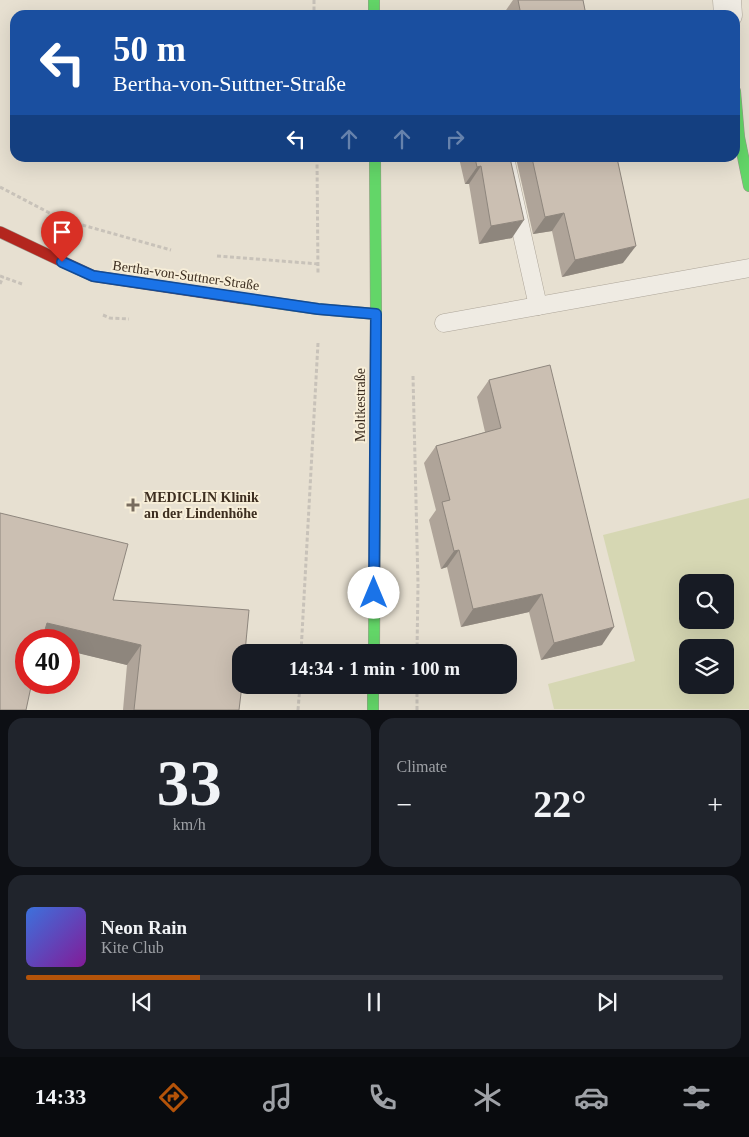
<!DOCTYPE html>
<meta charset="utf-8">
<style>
:root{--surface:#171b24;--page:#20242c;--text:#f1f3f6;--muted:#9ea1a6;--line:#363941;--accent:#b45309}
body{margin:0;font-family:"Times New Roman",serif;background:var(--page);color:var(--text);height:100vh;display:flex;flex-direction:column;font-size:19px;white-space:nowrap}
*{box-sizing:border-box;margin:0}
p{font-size:16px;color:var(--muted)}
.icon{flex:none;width:28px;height:28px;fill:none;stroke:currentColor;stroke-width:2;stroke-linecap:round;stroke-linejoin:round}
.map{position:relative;height:710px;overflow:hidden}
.details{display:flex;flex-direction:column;gap:8px;padding:8px;background:#0d0f14;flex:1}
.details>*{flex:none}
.top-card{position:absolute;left:10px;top:10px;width:730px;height:152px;border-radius:15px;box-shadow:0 5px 20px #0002;background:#1a4fa0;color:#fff;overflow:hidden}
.buttons{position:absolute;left:679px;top:574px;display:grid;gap:10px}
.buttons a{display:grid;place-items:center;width:55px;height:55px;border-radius:10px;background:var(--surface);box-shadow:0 5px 20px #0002;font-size:25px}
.speed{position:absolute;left:15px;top:629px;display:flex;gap:10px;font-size:25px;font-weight:700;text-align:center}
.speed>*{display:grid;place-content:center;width:65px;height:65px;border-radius:50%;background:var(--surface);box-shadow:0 5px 20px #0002;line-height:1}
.speed .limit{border:8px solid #d22;background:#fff;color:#111}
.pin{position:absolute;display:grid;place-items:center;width:42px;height:42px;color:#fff;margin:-51px -21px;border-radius:50% 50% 50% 0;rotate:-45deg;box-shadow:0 0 5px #0007}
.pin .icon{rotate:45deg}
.me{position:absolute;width:55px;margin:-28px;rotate:0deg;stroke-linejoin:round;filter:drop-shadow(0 0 4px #0008)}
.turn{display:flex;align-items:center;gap:18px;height:105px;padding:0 20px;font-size:22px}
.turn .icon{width:65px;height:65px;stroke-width:2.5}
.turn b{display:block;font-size:35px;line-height:42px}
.lanes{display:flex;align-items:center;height:48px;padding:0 20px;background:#0003;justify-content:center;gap:25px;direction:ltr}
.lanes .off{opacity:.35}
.big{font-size:38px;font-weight:600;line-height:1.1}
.details .tile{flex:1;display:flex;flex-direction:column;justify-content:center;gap:8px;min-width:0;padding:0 18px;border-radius:15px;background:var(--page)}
.details .dial{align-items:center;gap:0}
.dial b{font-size:65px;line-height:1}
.song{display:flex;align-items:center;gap:15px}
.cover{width:60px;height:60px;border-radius:8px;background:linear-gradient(135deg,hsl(220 70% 55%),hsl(290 70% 35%))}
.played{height:5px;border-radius:2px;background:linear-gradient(90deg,var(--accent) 25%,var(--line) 25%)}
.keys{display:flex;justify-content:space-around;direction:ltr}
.heat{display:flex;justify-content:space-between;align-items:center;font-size:28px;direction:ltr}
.details .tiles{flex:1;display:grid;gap:8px;grid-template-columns:1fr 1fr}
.tile:last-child{grid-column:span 2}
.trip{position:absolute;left:232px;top:644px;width:285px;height:50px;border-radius:15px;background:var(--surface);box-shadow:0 5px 20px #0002;font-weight:600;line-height:50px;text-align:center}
.tab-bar{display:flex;height:80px;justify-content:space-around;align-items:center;background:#090b0e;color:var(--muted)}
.tab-bar .icon{width:35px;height:35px}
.tab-bar .current{color:var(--accent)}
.tab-bar b{font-size:22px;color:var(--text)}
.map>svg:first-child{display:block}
.green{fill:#d6d7b3;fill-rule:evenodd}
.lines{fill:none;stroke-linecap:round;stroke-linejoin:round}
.lane-casing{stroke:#ada599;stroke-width:19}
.street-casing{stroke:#ada599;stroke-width:29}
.fast-casing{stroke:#9c958a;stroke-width:12}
.jam-casing{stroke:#9c958a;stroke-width:12}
.path{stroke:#c8c2b9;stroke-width:3;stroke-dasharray:4 2.5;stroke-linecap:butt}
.lane{stroke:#efebe3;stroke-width:18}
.street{stroke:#efebe3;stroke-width:28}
.fast{stroke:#63d668;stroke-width:11}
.jam{stroke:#b3261e;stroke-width:11}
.wall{fill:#afa499}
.shaded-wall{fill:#8e867d}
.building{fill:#cbbfb2;stroke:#8e867d}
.route-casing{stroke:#114b97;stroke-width:12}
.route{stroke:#1a73e8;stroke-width:9}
.poi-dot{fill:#786c5e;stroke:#f7eed8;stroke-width:2}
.labels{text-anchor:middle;stroke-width:4;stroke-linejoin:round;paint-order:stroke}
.street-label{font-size:14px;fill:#3d2e20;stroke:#f7eed8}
.poi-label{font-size:14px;font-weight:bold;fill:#3d2e20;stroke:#f7eed8;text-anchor:start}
</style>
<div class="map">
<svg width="749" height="710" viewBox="0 0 749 710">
<rect width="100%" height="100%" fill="#e7e0d1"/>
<path class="green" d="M749 498V709H554L548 684 635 661 603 535ZM688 582H725V620H688ZM688 648H725V685H688Z"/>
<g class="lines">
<defs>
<g id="lane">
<polyline points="505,158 538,306"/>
<polyline points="444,323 749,268"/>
</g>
<polyline id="street" points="727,0 728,15"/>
<g id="fast">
<polyline points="374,0 374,15"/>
<polyline points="735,91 739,137 749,186"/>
<polyline points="240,298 318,309 376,314"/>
<polyline points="374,652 376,314 375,158"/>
<polyline points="373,685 373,710"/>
</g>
<polyline id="jam" points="0,232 93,276 240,298"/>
</defs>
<use href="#lane" class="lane-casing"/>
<use href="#street" class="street-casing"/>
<use href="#fast" class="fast-casing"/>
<use href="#jam" class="jam-casing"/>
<g class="path">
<polyline points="314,0 314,15"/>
<polyline points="317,158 318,274"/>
<polyline points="0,187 61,219 171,250"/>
<polyline points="217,256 319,264"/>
<polyline points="0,276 22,284"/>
<polyline points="0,284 3,277"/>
<polyline points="103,315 110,318 129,319"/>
<polyline points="413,376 418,584 417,652"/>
<polyline points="301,652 318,343"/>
<polyline points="298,710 300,685"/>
<polyline points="417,710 417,685"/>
</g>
<use href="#lane" class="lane"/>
<use href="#street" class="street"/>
<use href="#fast" class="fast"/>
<use href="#jam" class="jam"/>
</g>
<g class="wall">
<polygon points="513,0 583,0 586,15 505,15 504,13"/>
<polygon points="459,158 510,158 512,238 479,244 469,184 465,184"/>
<polygon points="516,158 617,158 623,263 562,277 552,231 533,234"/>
<polygon points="489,380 602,645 541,660 529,612 461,627 447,567 441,569 429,520 436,510 424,463 436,446 485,432 477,397"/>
<polygon points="0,513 113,600 239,710 123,710 127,665 26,640"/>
</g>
<g class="shaded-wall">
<polygon points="481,166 469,184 465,184 477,167"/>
<polygon points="564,213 552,231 533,234 545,217"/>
<polygon points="524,220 512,238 479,244 491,226"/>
<polygon points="636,246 623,263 562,277 575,260"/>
<polygon points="459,550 447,567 441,569 454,551"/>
<polygon points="542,594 529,612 461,627 473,609"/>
<polygon points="47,623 141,645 127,665 69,651 69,640 34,640"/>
<polygon points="614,627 602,645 541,660 554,643"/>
</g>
<g class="building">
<polygon points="518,0 583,0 586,15 521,15"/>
<polygon points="475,158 510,158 524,220 491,226 481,166 477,167"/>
<polygon points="532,158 617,158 636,246 575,260 564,213 545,217"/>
<polygon points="550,365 614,627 554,643 542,594 473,609 459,550 454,551 442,502 450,500 436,446 501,428 489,380"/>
<polygon points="0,513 128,544 113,600 249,610 245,652 241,652 242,685 239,710 134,710 141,645 47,623 42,640 26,640 26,682 32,682 26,710 0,710"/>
</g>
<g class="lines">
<defs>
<polyline id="route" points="62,262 93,276 318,309 376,314 374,593"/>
</defs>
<use href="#route" class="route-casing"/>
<use href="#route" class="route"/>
</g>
<path class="poi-dot" d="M130.5 497.5h5v5h5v5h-5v5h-5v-5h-5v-5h5z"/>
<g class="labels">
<g class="street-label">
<text transform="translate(186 275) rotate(8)" y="5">Bertha-von-Suttner-Straße</text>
<text transform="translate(360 405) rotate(-90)" y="5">Moltkestraße</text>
</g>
<g class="poi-label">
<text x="144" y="502">MEDICLIN Klinik<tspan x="144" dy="16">an der Lindenhöhe</tspan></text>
</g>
</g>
</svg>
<div class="buttons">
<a><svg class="icon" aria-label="search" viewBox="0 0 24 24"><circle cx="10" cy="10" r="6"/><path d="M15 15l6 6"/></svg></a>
<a><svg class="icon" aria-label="layers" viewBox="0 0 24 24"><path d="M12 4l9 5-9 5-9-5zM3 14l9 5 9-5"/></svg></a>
</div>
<div class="speed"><div class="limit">40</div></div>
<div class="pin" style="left:62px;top:262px;background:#d93025"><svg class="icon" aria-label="arrive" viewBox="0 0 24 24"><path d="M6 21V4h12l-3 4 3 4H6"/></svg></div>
<svg class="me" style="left:374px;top:593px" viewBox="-20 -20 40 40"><circle r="19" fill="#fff"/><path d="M0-13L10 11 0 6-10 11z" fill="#1a73e8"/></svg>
<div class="trip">14:34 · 1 min · 100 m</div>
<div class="top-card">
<div class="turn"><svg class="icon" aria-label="left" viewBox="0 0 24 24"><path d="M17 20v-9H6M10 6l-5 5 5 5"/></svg><div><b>50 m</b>Bertha-von-Suttner-Straße</div></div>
<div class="lanes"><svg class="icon" aria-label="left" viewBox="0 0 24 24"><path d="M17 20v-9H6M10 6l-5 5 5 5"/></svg><svg class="icon off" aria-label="ahead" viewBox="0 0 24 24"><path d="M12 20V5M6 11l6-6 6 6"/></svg><svg class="icon off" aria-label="ahead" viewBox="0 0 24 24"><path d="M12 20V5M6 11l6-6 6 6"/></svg><svg class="icon off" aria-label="right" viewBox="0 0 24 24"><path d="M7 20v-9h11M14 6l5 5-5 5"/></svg></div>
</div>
</div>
<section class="details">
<div class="tiles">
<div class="tile dial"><b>33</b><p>km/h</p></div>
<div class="tile"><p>Climate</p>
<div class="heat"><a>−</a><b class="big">22°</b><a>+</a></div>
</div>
<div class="tile">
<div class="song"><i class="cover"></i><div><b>Neon Rain</b><p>Kite Club</p></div></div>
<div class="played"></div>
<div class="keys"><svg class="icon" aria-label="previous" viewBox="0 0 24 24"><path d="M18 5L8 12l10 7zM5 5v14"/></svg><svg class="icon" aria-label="pause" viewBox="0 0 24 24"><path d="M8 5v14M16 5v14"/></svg><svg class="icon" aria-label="next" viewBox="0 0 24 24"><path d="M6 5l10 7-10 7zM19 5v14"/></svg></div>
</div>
</div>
</section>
<nav class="tab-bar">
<b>14:33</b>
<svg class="icon current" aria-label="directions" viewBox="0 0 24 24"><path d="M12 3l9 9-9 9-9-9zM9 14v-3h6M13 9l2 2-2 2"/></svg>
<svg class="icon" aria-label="music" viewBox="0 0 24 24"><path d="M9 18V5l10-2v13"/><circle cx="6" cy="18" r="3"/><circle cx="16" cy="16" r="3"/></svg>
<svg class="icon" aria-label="phone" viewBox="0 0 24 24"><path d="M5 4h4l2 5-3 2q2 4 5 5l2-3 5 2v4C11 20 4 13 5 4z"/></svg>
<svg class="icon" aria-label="climate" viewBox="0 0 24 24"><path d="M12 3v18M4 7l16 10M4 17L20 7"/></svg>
<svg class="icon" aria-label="car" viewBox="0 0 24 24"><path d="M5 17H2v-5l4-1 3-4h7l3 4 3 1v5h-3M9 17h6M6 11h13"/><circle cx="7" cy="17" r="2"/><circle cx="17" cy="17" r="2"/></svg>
<svg class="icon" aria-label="filters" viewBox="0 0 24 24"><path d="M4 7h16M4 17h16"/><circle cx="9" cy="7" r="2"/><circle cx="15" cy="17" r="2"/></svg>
</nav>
